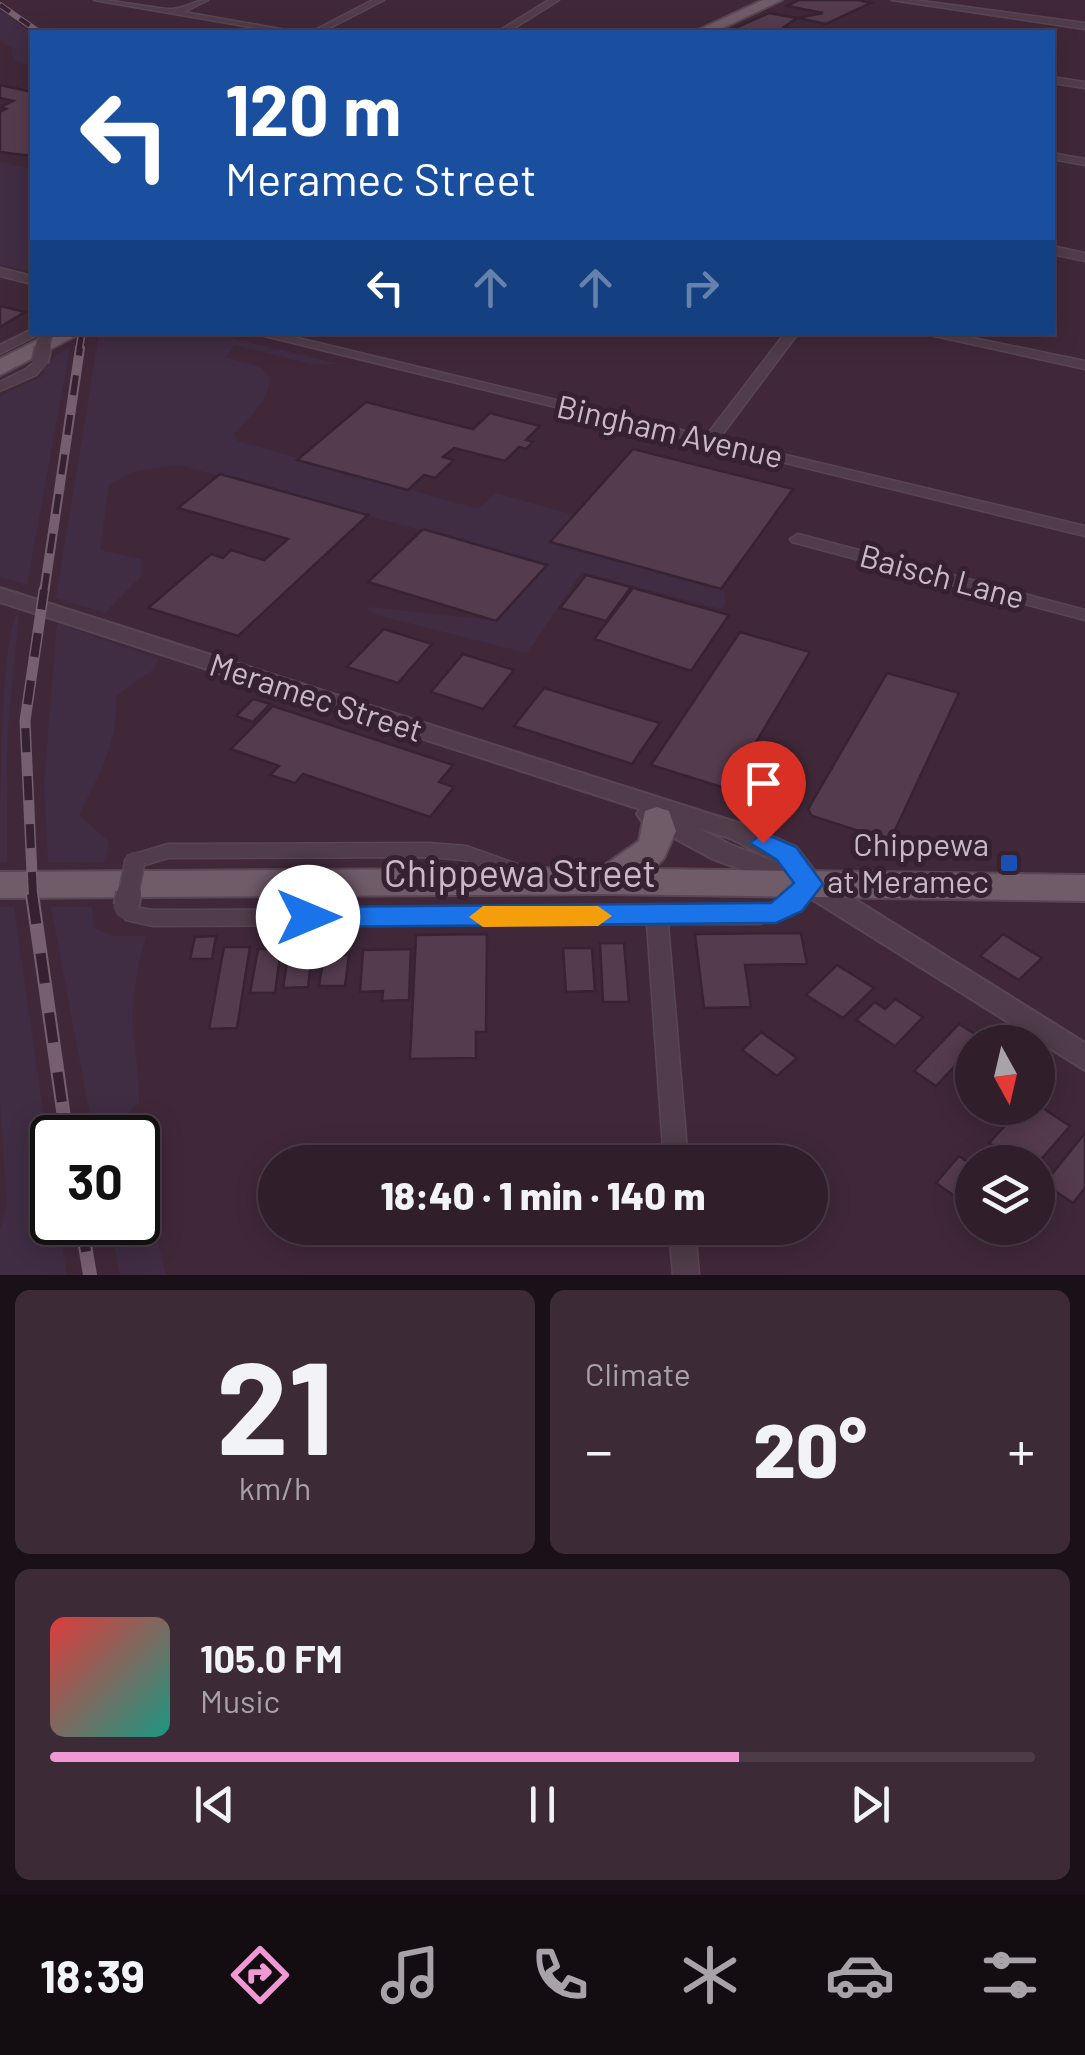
<!DOCTYPE html>
<meta charset="utf-8">
<style>
:root{--surface:#301e2b;--page:#3c2b37;--text:#f1f3f6;--muted:#a8a2a9;--line:#4b3c47;--accent:#f098d3}
body{margin:0;font-family:Barlow,sans-serif;background:var(--page);color:var(--text);height:100vh;display:flex;flex-direction:column;font-size:38px;white-space:nowrap}
*{box-sizing:border-box;margin:0}
p{font-size:32px;color:var(--muted)}
.icon{flex:none;width:55px;height:55px;fill:none;stroke:currentColor;stroke-width:2;stroke-linecap:round;stroke-linejoin:round}
.map{position:relative;height:1275px;overflow:hidden}
.drawer{display:flex;flex-direction:column;gap:15px;padding:15px;background:#1a1018;flex:1}
.drawer>*{flex:none}
.banner{position:absolute;left:30px;top:30px;width:1025px;height:305px;border-radius:0px;box-shadow:0 5px 25px #0003,0 0 0 2px var(--line);background:#1a4fa0;color:#fff;overflow:hidden}
.needle{width:65px;rotate:172deg}
.controls{position:absolute;left:955px;top:1025px;display:grid;gap:20px}
.controls a{display:grid;place-items:center;width:100px;height:100px;border-radius:50%;background:var(--surface);box-shadow:0 5px 25px #0003,0 0 0 2px var(--line);font-size:50px}
.speed{position:absolute;left:30px;top:1115px;display:flex;gap:20px;font-size:50px;font-weight:700;text-align:center}
.speed>*{display:grid;place-content:center;width:130px;height:130px;border-radius:50%;background:var(--surface);box-shadow:0 5px 25px #0003,0 0 0 2px var(--line);line-height:1}
.speed .limit{border:5px solid #111;border-radius:15px;background:#fff;color:#111}
.pin{position:absolute;display:grid;place-items:center;width:85px;height:85px;color:#fff;margin:-102px -42px;border-radius:50% 50% 50% 0;rotate:-45deg;box-shadow:0 0 10px #0007}
.pin .icon{rotate:45deg}
.me{position:absolute;width:110px;margin:-55px;rotate:90deg;stroke-linejoin:round;filter:drop-shadow(0 0 8px #0008)}
.turn{display:flex;align-items:center;gap:35px;height:210px;padding:0 30px;font-size:45px}
.turn .icon{width:130px;height:130px;stroke-width:2.5}
.turn b{display:block;font-size:70px;line-height:85px}
.lanes{display:flex;align-items:center;height:95px;padding:0 30px;background:#0003;justify-content:center;gap:50px;direction:ltr}
.lanes .off{opacity:.35}
.big{font-size:75px;font-weight:800;line-height:1.1}
.drawer .card{flex:1;display:flex;flex-direction:column;justify-content:center;gap:15px;min-width:0;padding:0 35px;border-radius:15px;background:var(--page)}
.drawer .dial{align-items:center;gap:0}
.dial b{font-size:130px;line-height:1}
.song{display:flex;align-items:center;gap:30px}
.cover{width:120px;height:120px;border-radius:15px;background:linear-gradient(135deg,hsl(0 70% 55%),hsl(170 70% 35%))}
.played{height:10px;border-radius:5px;background:linear-gradient(90deg,var(--accent) 70%,var(--line) 70%)}
.keys{display:flex;justify-content:space-around;direction:ltr}
.heat{display:flex;justify-content:space-between;align-items:center;font-size:55px;direction:ltr}
.drawer .tiles{flex:1;display:grid;gap:15px;grid-template-columns:1fr 1fr}
.card:last-child{grid-column:span 2}
.trip{position:absolute;left:258px;top:1145px;width:570px;height:100px;border-radius:50px;background:var(--surface);box-shadow:0 5px 25px #0003,0 0 0 2px var(--line);font-weight:800;line-height:100px;text-align:center}
.dock{display:flex;height:160px;justify-content:space-around;align-items:center;background:#130c11;color:var(--muted)}
.dock .icon{width:70px;height:70px}
.dock .on{color:var(--accent)}
.dock b{font-size:45px;color:var(--text)}
.map>svg:first-child{display:block}
.green{fill:#402d44}
.building{fill:#553b4e;stroke:#372331;stroke-width:2.5}
.lines{fill:none;stroke-linecap:round;stroke-linejoin:round}
.minor-casing{stroke:#594653;stroke-width:3}
.tertiary-casing{stroke:#594653;stroke-width:4}
.primary-casing{stroke:#594653;stroke-width:4}
.minor{fill:#503c4a;fill-rule:evenodd}
.tertiary{fill:#503c4a;fill-rule:evenodd}
.primary{fill:#705b69;fill-rule:evenodd}
.rail-far4-casing{stroke:#765f6f;stroke-width:6}
.rail-far3-casing{stroke:#765f6f;stroke-width:8}
.rail-far2-casing{stroke:#765f6f;stroke-width:10}
.rail-far1-casing{stroke:#765f6f;stroke-width:11}
.rail-casing{stroke:#765f6f;stroke-width:14}
.rail-far4{stroke:#35212f;stroke-width:4;stroke-dasharray:12;stroke-linecap:butt}
.rail-far3{stroke:#35212f;stroke-width:5;stroke-dasharray:15;stroke-linecap:butt}
.rail-far2{stroke:#35212f;stroke-width:6;stroke-dasharray:20;stroke-linecap:butt}
.rail-far1{stroke:#35212f;stroke-width:8;stroke-dasharray:24;stroke-linecap:butt}
.rail{stroke:#35212f;stroke-width:10;stroke-dasharray:30;stroke-linecap:butt}
.minor-bridge-far3-casing{stroke:#594653;stroke-width:15;stroke-linecap:butt}
.minor-bridge-far2-casing{stroke:#594653;stroke-width:19;stroke-linecap:butt}
.minor-bridge-far1-casing{stroke:#594653;stroke-width:22;stroke-linecap:butt}
.minor-bridge-casing{stroke:#594653;stroke-width:28;stroke-linecap:butt}
.minor-bridge-far3{stroke:#503c4a;stroke-width:12}
.minor-bridge-far2{stroke:#503c4a;stroke-width:15}
.minor-bridge-far1{stroke:#503c4a;stroke-width:19}
.minor-bridge{stroke:#503c4a;stroke-width:24}
.route{fill:#1a73e8;stroke:#114b97;stroke-width:2.5}
.slow{fill:#f59e0b}
.transit-dot{fill:#1a4fb4;stroke:#35212f;stroke-width:4}
.labels{text-anchor:middle;stroke-width:10;stroke-linejoin:round;paint-order:stroke}
.street-label{font-size:32px;fill:#cab9c4;stroke:#35212f}
.poi-label{font-size:32px;fill:#cab9c4;stroke:#35212f;text-anchor:end}
.near-street-label{font-size:38px;fill:#cab9c4;stroke:#35212f}
</style>
<div class="map">
<svg width="1085" height="1275" viewBox="0 0 1085 1275">
<rect width="100%" height="100%" fill="#402839"/>
<g class="green">
<polygon points="0,10 32,34 32,67 14,60 12,48 0,41"/>
<polygon points="0,162 32,169 32,272 0,264"/>
<path d="M208 332 339 364 316 365 234 345 226 358 259 366 270 378C267 404 251 415 234 434L238 441 478 509 496 493 574 515 551 542 724 590 726 603 721 609 582 572 527 653 381 616 368 611 369 607 498 621 547 564 179 465 133 472 109 485 100 550 141 559 142 575 105 613 56 598 99 333Z"/>
<polygon points="70,347 27,585 0,577 0,396 47,374 44,371 57,354"/>
<path d="M19 611 7 741V862H0C0 823 0 627 19 611Z"/>
<path d="M57 623 158 659 154 669 116 696C119 741 98 776 79 815L109 842 104 862H48L44 785Z"/>
<polygon points="0,907 14,907 52,1174 52,1222 59,1223 67,1275 0,1275 0,1231 7,1204 0,1100"/>
<path d="M51 907H92L94 928 112 936H146C138 965 132 993 133 1023 134 1051 140 1076 139 1103L128 1112 134 1137H94Z"/>
<polygon points="138,1154 166,1275 120,1275 110,1223 138,1222"/>
</g>
<g class="building">
<polygon points="799,0 858,0 871,3 826,24 798,18 823,13 787,6"/>
<polygon points="769,13 797,18 784,27 804,32 733,29"/>
<polygon points="0,85 32,92 32,156 0,152 0,112 6,109 0,107 13,101 0,98"/>
<polygon points="0,306 25,312 0,327"/>
<polygon points="366,402 473,429 490,413 540,426 526,440 533,442 526,449 519,447 505,461 454,448 443,457 454,460 435,478 424,475 408,490 297,460"/>
<polygon points="633,449 793,489 721,589 550,542"/>
<polygon points="220,474 368,515 238,636 148,608 211,554 223,558 231,550 264,560 288,539 178,508"/>
<polygon points="423,529 547,565 496,621 368,582"/>
<polygon points="586,575 631,587 606,621 560,608"/>
<polygon points="633,588 729,615 691,671 594,639"/>
<polygon points="384,629 432,644 398,683 347,667"/>
<polygon points="740,632 810,652 728,789 651,765"/>
<polygon points="463,654 514,670 483,709 431,692"/>
<polygon points="887,673 959,693 890,841 812,816 808,809"/>
<polygon points="544,688 660,723 632,764 514,726"/>
<polygon points="253,699 270,704 253,722 236,716"/>
<polygon points="273,706 453,765 439,782 454,787 430,817 303,774 295,783 270,775 279,766 231,749"/>
<polygon points="801,933 807,964 745,965 751,1007 704,1008 695,934"/>
<polygon points="487,934 486,1032 476,1032 476,1058 410,1059 416,935"/>
<polygon points="1003,934 1042,958 1019,980 980,956"/>
<polygon points="216,936 212,959 190,959 195,937"/>
<polygon points="600,943 624,943 629,1002 603,1002"/>
<polygon points="224,947 250,947 237,1028 209,1029"/>
<polygon points="289,948 313,948 308,987 283,988"/>
<polygon points="563,948 592,948 595,991 566,992"/>
<polygon points="258,949 281,949 275,993 250,993"/>
<polygon points="411,949 409,1000 382,1001 383,991 360,992 363,950"/>
<polygon points="324,955 349,955 345,986 319,986"/>
<polygon points="837,965 874,988 843,1018 806,995"/>
<polygon points="895,999 923,1017 895,1046 856,1020 875,1002 885,1009"/>
<polygon points="959,1024 981,1038 936,1086 914,1071"/>
<polygon points="761,1032 797,1058 777,1076 742,1050"/>
<polygon points="1038,1105 1070,1126 1038,1163 1018,1162 989,1143 1021,1108"/>
<polygon points="1085,1133 1085,1188 1073,1203 1044,1184"/>
<polygon points="959,1156 972,1165 972,1208 936,1183"/>
</g>
<g class="lines">
<defs>
<g id="minor">
<path d="M94 0C119 0 143 7 168 9 182 10 194 0 208 0L184 12 297 32H279Z"/>
<polygon points="373,0 384,0 322,32 311,32"/>
<polygon points="549,0 559,0 508,32 497,32"/>
<polygon points="892,0 915,0 1085,23 1085,29"/>
<polygon points="710,26 740,32 707,31"/>
<polygon points="1052,77 1085,82 1085,88 1052,83"/>
<polygon points="1052,153 1085,159 1085,165 1052,159"/>
<polygon points="1052,246 1085,253 1085,261 1052,254"/>
<polygon points="0,268 32,276 32,284 0,276"/>
<polygon points="32,329 32,332 43,332 0,354 0,345"/>
<polygon points="248,332 273,332 706,436 786,332 799,332 719,439 1085,526 1085,536"/>
<polygon points="916,332 944,332 1085,361 1085,369"/>
<polygon points="40,358 47,362 36,375 0,391 0,382 26,369"/>
<polygon points="798,534 1085,610 1085,620 792,542 790,539"/>
<polygon points="429,843 466,846 537,871 540,876 537,881 530,883 464,860 429,857 168,858 135,868 128,866 125,861 128,856 168,844"/>
<polygon points="809,876 816,879 819,884 800,909 759,924 668,924 688,1162 664,1162 647,924 153,926 126,920 115,907 118,902 126,899 140,908 153,910 758,908 784,899 802,879"/>
<polygon points="669,1228 695,1228 699,1275 673,1275"/>
</g>
<path id="tertiary" d="M0 588 748 826 796 847 819 877 1085 1043V1070L799 891 713 859 641 820 637 814 640 809 0 602ZM698 828 730 838 779 863 731 845Z"/>
<g id="primary">
<polygon points="763,0 782,0 714,32 694,32"/>
<polygon points="53,332 83,332 0,375 0,359"/>
<polygon points="657,807 669,811 676,831 664,858 654,869 1085,875 1085,901 607,894 0,898 0,872 601,868 639,841 645,811"/>
</g>
</defs>
<use href="#minor" class="minor-casing"/>
<use href="#tertiary" class="tertiary-casing"/>
<use href="#primary" class="primary-casing"/>
<use href="#minor" class="minor"/>
<use href="#tertiary" class="tertiary"/>
<use href="#primary" class="primary"/>
<defs>
<polyline id="rail-far4" points="0,5 39,32"/>
<polyline id="rail-far3" points="79,350 82,332"/>
<polyline id="rail-far2" points="44,593 80,348"/>
<polyline id="rail-far1" points="33,896 25,721 44,590"/>
<g id="rail">
<polyline points="32,894 67,1138"/>
<polyline points="81,1222 90,1275"/>
</g>
</defs>
<use href="#rail-far4" class="rail-far4-casing"/>
<use href="#rail-far3" class="rail-far3-casing"/>
<use href="#rail-far2" class="rail-far2-casing"/>
<use href="#rail-far1" class="rail-far1-casing"/>
<use href="#rail" class="rail-casing"/>
<use href="#rail-far4" class="rail-far4"/>
<use href="#rail-far3" class="rail-far3"/>
<use href="#rail-far2" class="rail-far2"/>
<use href="#rail-far1" class="rail-far1"/>
<use href="#rail" class="rail"/>
<defs>
<polyline id="minor-bridge-far3" points="42,350 46,333"/>
<polyline id="minor-bridge-far2" points="40,362 43,348"/>
<polyline id="minor-bridge-far1" points="128,896 135,861"/>
<polyline id="minor-bridge" points="126,907 129,894"/>
</defs>
<use href="#minor-bridge-far3" class="minor-bridge-far3-casing"/>
<use href="#minor-bridge-far2" class="minor-bridge-far2-casing"/>
<use href="#minor-bridge-far1" class="minor-bridge-far1-casing"/>
<use href="#minor-bridge" class="minor-bridge-casing"/>
<use href="#minor-bridge-far3" class="minor-bridge-far3"/>
<use href="#minor-bridge-far2" class="minor-bridge-far2"/>
<use href="#minor-bridge-far1" class="minor-bridge-far1"/>
<use href="#minor-bridge" class="minor-bridge"/>
</g>
<polygon class="route" points="763,833 796,847 823,884 802,911 776,923 308,927 294,917 308,907 771,903 794,883 777,860 750,843"/>
<polygon class="slow" points="483,906 598,906 612,916 598,926 483,927 469,917"/>
<rect class="transit-dot" x="999" y="853" width="20" height="20" rx="5"/>
<g class="labels">
<g class="street-label">
<text transform="translate(670 432) rotate(13)" y="11">Bingham Avenue</text>
<text transform="translate(942 577) rotate(15)" y="11">Baisch Lane</text>
<text transform="translate(316 698) rotate(18)" y="11">Meramec Street</text>
</g>
<g class="poi-label">
<text x="989" y="856">Chippewa<tspan x="989" dy="37">at Meramec</tspan></text>
</g>
<g class="near-street-label">
<text x="520" y="887">Chippewa Street</text>
</g>
</g>
</svg>
<div class="controls">
<a><svg class="needle" viewBox="-14 -14 28 28"><path d="M0-13l5 13h-10z" fill="#e53935"/><path d="M0 13l5-13h-10z" fill="#a8a2a9"/></svg></a>
<a><svg class="icon" aria-label="layers" viewBox="0 0 24 24"><path d="M12 4l9 5-9 5-9-5zM3 14l9 5 9-5"/></svg></a>
</div>
<div class="speed"><div class="limit">30</div></div>
<div class="pin" style="left:763px;top:843px;background:#d93025"><svg class="icon" aria-label="arrive" viewBox="0 0 24 24"><path d="M6 21V4h12l-3 4 3 4H6"/></svg></div>
<svg class="me" style="left:308px;top:917px" viewBox="-20 -20 40 40"><circle r="19" fill="#fff"/><path d="M0-13L10 11 0 6-10 11z" fill="#1a73e8"/></svg>
<div class="trip">18:40 · 1 min · 140 m</div>
<div class="banner">
<div class="turn"><svg class="icon" aria-label="left" viewBox="0 0 24 24"><path d="M17 20v-9H6M10 6l-5 5 5 5"/></svg><div><b>120 m</b>Meramec Street</div></div>
<div class="lanes"><svg class="icon" aria-label="left" viewBox="0 0 24 24"><path d="M17 20v-9H6M10 6l-5 5 5 5"/></svg><svg class="icon off" aria-label="ahead" viewBox="0 0 24 24"><path d="M12 20V5M6 11l6-6 6 6"/></svg><svg class="icon off" aria-label="ahead" viewBox="0 0 24 24"><path d="M12 20V5M6 11l6-6 6 6"/></svg><svg class="icon off" aria-label="right" viewBox="0 0 24 24"><path d="M7 20v-9h11M14 6l5 5-5 5"/></svg></div>
</div>
</div>
<section class="drawer">
<div class="tiles">
<div class="card dial"><b>21</b><p>km/h</p></div>
<div class="card"><p>Climate</p>
<div class="heat"><a>−</a><b class="big">20°</b><a>+</a></div>
</div>
<div class="card">
<div class="song"><i class="cover"></i><div><b>105.0 FM</b><p>Music</p></div></div>
<div class="played"></div>
<div class="keys"><svg class="icon" aria-label="previous" viewBox="0 0 24 24"><path d="M18 5L8 12l10 7zM5 5v14"/></svg><svg class="icon" aria-label="pause" viewBox="0 0 24 24"><path d="M8 5v14M16 5v14"/></svg><svg class="icon" aria-label="next" viewBox="0 0 24 24"><path d="M6 5l10 7-10 7zM19 5v14"/></svg></div>
</div>
</div>
</section>
<nav class="dock">
<b>18:39</b>
<svg class="icon on" aria-label="directions" viewBox="0 0 24 24"><path d="M12 3l9 9-9 9-9-9zM9 14v-3h6M13 9l2 2-2 2"/></svg>
<svg class="icon" aria-label="music" viewBox="0 0 24 24"><path d="M9 18V5l10-2v13"/><circle cx="6" cy="18" r="3"/><circle cx="16" cy="16" r="3"/></svg>
<svg class="icon" aria-label="phone" viewBox="0 0 24 24"><path d="M5 4h4l2 5-3 2q2 4 5 5l2-3 5 2v4C11 20 4 13 5 4z"/></svg>
<svg class="icon" aria-label="climate" viewBox="0 0 24 24"><path d="M12 3v18M4 7l16 10M4 17L20 7"/></svg>
<svg class="icon" aria-label="car" viewBox="0 0 24 24"><path d="M5 17H2v-5l4-1 3-4h7l3 4 3 1v5h-3M9 17h6M6 11h13"/><circle cx="7" cy="17" r="2"/><circle cx="17" cy="17" r="2"/></svg>
<svg class="icon" aria-label="filters" viewBox="0 0 24 24"><path d="M4 7h16M4 17h16"/><circle cx="9" cy="7" r="2"/><circle cx="15" cy="17" r="2"/></svg>
</nav>
